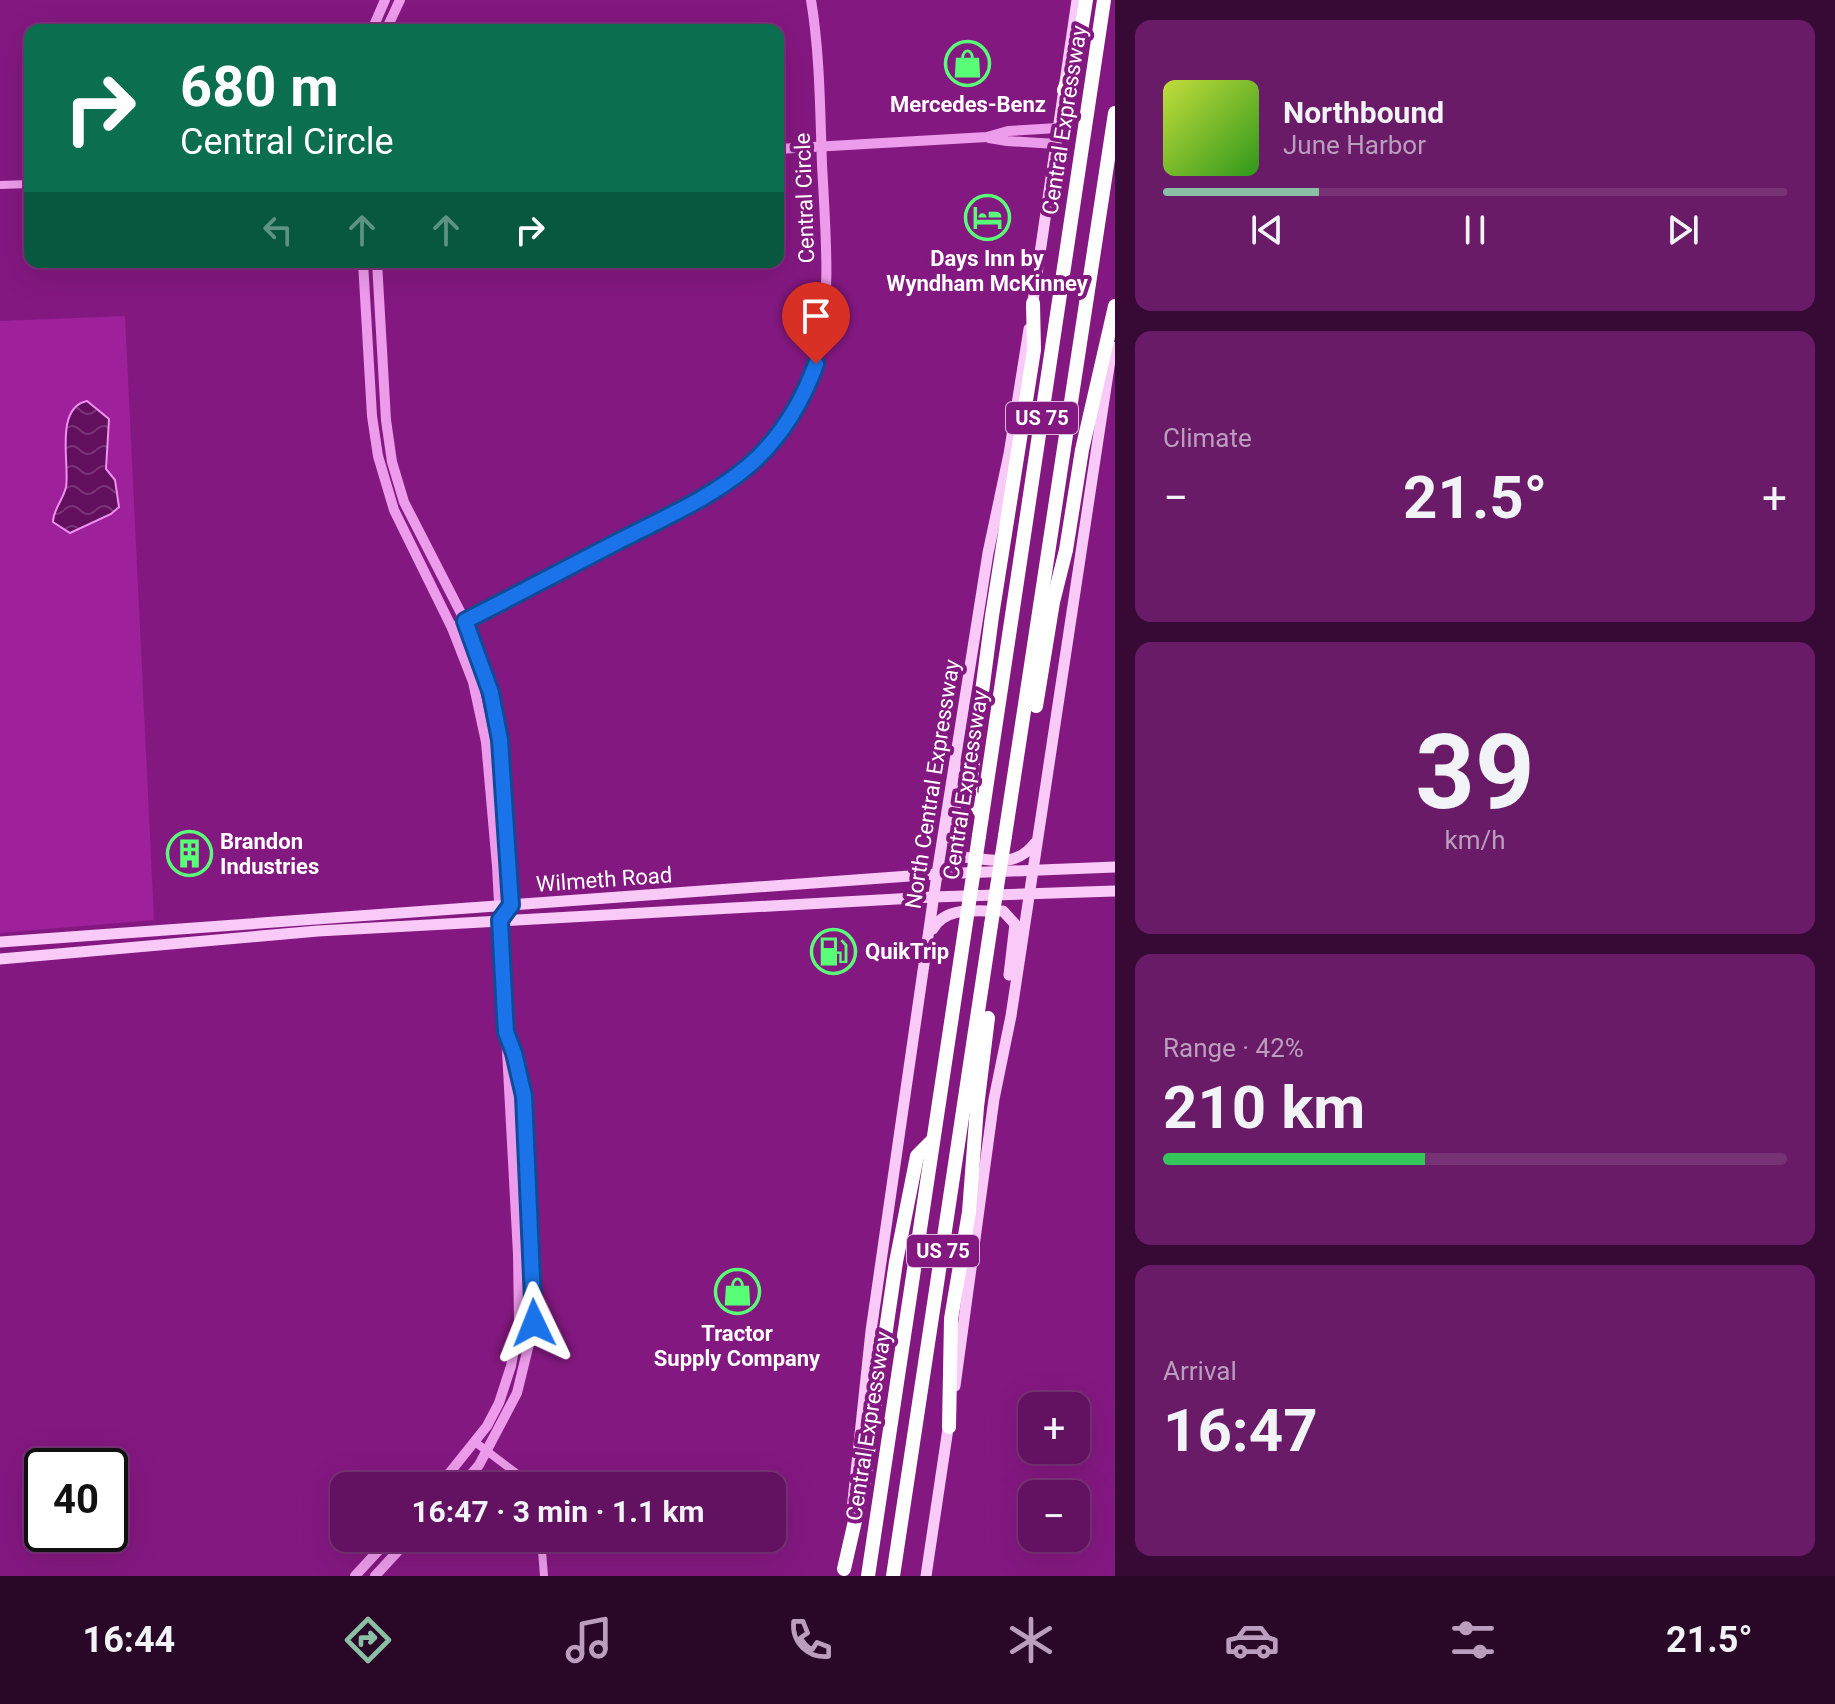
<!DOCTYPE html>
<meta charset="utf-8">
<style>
:root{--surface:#631261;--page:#691b67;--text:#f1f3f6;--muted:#bb9ebd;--line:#773276;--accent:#8abfa5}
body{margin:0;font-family:Roboto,sans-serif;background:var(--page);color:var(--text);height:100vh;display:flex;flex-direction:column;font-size:30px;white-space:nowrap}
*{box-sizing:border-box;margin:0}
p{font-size:26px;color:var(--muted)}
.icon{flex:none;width:44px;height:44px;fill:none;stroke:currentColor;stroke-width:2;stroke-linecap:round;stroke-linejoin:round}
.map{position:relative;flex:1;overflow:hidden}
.drawer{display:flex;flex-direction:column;gap:20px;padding:20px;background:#360a35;width:720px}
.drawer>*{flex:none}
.banner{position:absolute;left:24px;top:24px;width:760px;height:244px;border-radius:16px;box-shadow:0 8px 32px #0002,0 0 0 2px var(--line);background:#0b6e4f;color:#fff;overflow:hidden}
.tools{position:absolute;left:1018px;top:1392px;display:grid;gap:16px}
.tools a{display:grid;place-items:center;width:72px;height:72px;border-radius:16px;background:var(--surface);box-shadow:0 8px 32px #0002,0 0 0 2px var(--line);font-size:40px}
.speed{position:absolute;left:24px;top:1448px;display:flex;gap:16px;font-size:40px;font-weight:700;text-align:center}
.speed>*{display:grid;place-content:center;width:104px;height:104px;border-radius:50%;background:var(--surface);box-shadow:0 8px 32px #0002,0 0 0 2px var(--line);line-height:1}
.speed .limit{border:4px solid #111;border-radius:12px;background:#fff;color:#111}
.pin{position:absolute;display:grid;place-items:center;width:68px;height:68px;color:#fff;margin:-82px -34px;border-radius:50% 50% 50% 0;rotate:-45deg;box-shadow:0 0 8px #0007}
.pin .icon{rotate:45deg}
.me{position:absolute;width:88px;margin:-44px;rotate:358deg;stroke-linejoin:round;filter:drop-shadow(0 0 6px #0008)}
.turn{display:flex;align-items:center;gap:28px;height:168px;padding:0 24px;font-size:36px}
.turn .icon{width:104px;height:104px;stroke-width:2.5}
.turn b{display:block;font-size:56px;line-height:68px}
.lanes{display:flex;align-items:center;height:76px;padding:0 24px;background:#0003;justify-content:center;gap:40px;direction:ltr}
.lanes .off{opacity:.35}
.big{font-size:60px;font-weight:700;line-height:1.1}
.drawer .tile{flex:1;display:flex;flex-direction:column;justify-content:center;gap:12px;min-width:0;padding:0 28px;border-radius:16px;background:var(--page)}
.drawer .dial{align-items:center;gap:0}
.dial b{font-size:104px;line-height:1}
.song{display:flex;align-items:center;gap:24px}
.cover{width:96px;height:96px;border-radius:12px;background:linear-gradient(135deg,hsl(70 70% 55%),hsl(110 70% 35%))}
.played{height:8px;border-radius:4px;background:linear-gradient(90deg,var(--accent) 25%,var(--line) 25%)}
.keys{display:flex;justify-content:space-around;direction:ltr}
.heat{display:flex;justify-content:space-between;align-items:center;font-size:44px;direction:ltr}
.charge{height:12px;border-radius:6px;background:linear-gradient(90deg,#34c759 42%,var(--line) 0)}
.trip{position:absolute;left:330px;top:1472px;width:456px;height:80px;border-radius:16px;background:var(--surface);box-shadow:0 8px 32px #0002,0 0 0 2px var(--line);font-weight:700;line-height:80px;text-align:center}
.tabs{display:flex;height:128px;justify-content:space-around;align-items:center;background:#280727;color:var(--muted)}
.tabs .icon{width:56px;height:56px}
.tabs .active{color:var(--accent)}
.tabs b{font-size:36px;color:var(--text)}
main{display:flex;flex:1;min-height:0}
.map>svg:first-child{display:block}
.green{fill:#9e209b}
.water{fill:url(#water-waves);stroke:#ef8fef;stroke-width:2}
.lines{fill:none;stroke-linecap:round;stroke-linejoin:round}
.minor{stroke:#ed9ceb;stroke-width:8}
.tertiary{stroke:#ed9ceb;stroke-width:10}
.secondary{stroke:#f9c9f7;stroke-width:11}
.motorway{stroke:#fff;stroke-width:14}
.motorway-bridge{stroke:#fff;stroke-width:14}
.route-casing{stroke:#114b97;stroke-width:20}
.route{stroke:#1a73e8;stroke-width:14}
.labels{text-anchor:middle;stroke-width:8;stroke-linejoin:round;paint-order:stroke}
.shield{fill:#841881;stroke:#dabad9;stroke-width:2}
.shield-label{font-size:20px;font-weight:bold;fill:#fff}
.poi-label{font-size:22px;font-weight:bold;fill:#fff;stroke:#841881}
.street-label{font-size:22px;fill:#fff;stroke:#841881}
</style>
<main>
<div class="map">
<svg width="1115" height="1576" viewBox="0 0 1115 1576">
<defs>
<pattern id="water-waves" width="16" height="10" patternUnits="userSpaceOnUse" patternTransform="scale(2)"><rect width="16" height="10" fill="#620f5e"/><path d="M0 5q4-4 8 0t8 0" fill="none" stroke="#7a3376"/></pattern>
</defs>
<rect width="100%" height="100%" fill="#841881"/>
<polygon class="green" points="125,316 154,920 0,933 0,321"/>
<path class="water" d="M87 401 109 419 106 469 115 480 119 507 111 514 70 533 53 522C53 510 63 500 66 487 70 465 54 408 87 401Z"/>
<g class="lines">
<g class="minor">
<polyline points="0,185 30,184"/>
<polyline points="475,1442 516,1473 526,1486"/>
<polyline points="541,1538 544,1576"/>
</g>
<g class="tertiary">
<polyline points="372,30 385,0"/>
<polyline points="386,30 400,0"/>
<polyline points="989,138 1007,141 1056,144"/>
<polyline points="778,149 987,137 1008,131 1058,128"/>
<polyline points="363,262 372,416 378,456 394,510 452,628 473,682 486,742 497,866 518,1254 519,1321 511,1366 499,1403 487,1426 439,1486"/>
<polyline points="377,262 386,420 392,462 404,502 465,621 491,693 502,756 511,905 508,909"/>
<path d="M452 628 722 488C843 396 829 300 822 164 820 110 820 54 811 0"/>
<polyline points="461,1486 479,1465 517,1393 534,1323 524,1096 509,1041"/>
<polyline points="355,1576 390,1538"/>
<polyline points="375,1576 410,1538"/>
</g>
<g class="secondary">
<polyline points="1032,308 1077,0"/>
<path d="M960 767C961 789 947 834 956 853L962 857C992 859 1015 869 1035 843"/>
<path d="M933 929C946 905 978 912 1003 911L1015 924 1009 975"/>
<polyline points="0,942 937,874 1115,867"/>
<polyline points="0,959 318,931 933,897 1115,891"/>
<polyline points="955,1386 994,1099 1011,1016 1112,347"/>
<polyline points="852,1510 871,1331 937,874 988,553 1009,454 1029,329"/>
<polyline points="926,1576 949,1422"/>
</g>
<g class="motorway">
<polyline points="1064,90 1077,57 1086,0"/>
<polyline points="1036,706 1053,602 1066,550 1082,450 1115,306"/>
<polyline points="982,815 970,793 973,760 992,616 1034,350 1033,303"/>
<polyline points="979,836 1104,0"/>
<polyline points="1005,836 1115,113"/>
<polyline points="949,1427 951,1319 969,1212 977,1107 988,1018"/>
<polyline points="844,1569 863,1486 896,1262 917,1156 933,1140"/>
<polyline points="868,1576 964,936"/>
<polyline points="893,1576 991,925"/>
</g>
<g class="motorway-bridge">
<polyline points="991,925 1005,836"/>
<polyline points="964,936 979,836"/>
</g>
</g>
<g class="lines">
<defs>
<path id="route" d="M534 1323 524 1096 514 1053 506 1032 505 1016 500 920 511 905 500 740 491 693 465 621C516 595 567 568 617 542 711 494 777 471 816 364"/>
</defs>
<use href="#route" class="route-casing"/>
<use href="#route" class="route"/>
</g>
<defs>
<symbol id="shop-ring" viewBox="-11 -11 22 22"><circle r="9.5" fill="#841881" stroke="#58ff76" stroke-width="1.5"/><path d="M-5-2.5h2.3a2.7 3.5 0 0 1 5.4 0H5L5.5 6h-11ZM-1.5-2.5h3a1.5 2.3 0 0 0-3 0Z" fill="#58ff76"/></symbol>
<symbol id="hotel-ring" viewBox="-11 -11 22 22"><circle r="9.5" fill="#841881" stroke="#58ff76" stroke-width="1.5"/><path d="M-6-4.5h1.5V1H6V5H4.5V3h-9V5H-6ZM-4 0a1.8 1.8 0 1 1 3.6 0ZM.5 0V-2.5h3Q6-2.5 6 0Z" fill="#58ff76"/></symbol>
<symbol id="building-ring" viewBox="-11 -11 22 22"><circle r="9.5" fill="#841881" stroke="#58ff76" stroke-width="1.5"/><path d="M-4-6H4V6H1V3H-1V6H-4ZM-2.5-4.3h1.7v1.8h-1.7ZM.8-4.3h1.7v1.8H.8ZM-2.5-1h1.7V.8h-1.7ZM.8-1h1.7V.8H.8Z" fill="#58ff76"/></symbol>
<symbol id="fuel-ring" viewBox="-11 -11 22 22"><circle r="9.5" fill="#841881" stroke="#58ff76" stroke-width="1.5"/><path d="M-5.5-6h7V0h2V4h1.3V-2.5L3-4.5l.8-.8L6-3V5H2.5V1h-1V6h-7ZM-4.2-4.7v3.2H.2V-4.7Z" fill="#58ff76"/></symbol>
</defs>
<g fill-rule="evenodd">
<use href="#shop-ring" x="942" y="38" width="51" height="51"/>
<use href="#hotel-ring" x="962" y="192" width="51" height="51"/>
<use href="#building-ring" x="164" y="828" width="51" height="51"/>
<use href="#fuel-ring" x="808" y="926" width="51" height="51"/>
<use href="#shop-ring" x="712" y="1266" width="51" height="51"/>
</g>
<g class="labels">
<g class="shield">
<rect x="1006" y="402" width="72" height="32" rx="6"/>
<rect x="907" y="1235" width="72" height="32" rx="6"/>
</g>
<g class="shield-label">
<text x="1042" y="425">US 75</text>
<text x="943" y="1258">US 75</text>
</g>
<g class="poi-label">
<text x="968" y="112">Mercedes-Benz</text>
<text x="987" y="266">Days Inn by<tspan x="987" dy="25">Wyndham McKinney</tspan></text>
<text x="220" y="849" text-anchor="start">Brandon<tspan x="220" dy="25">Industries</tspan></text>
<text x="865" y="959" text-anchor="start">QuikTrip</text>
<text x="737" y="1341">Tractor<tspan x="737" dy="25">Supply Company</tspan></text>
</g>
<g class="street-label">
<text transform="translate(1064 120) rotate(-81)" y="8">Central Expressway</text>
<text transform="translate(804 198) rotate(-92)" y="8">Central Circle</text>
<text transform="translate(932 784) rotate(-81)" y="8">North Central Expressway</text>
<text transform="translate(965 785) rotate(-81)" y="8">Central Expressway</text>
<text transform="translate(604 879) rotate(-4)" y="8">Wilmeth Road</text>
<text transform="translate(868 1426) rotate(-81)" y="8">Central Expressway</text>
</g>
</g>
</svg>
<div class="tools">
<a>+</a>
<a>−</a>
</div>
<div class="speed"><div class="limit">40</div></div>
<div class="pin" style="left:816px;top:364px;background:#d93025"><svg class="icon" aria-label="arrive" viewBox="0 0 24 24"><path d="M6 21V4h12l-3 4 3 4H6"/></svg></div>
<svg class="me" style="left:534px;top:1323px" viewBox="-20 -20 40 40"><path d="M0-17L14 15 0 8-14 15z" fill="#1a73e8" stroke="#fff" stroke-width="4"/></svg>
<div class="trip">16:47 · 3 min · 1.1 km</div>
<div class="banner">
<div class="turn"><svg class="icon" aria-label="right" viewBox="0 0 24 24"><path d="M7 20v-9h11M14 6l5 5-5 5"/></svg><div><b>680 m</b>Central Circle</div></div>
<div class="lanes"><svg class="icon off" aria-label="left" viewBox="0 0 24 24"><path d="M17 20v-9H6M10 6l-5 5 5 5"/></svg><svg class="icon off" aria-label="ahead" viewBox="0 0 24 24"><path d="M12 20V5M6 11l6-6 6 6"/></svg><svg class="icon off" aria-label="ahead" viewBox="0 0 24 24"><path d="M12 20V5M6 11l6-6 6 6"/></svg><svg class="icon" aria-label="right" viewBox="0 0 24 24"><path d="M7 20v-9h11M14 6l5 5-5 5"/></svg></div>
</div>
</div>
<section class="drawer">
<div class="tile">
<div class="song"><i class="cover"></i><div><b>Northbound</b><p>June Harbor</p></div></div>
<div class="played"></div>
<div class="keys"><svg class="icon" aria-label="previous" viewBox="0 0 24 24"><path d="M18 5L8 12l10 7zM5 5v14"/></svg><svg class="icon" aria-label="pause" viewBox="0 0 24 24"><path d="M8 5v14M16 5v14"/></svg><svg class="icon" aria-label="next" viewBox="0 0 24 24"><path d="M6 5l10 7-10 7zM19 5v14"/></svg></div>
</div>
<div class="tile"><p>Climate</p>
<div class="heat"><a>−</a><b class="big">21.5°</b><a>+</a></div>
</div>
<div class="tile dial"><b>39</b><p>km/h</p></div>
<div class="tile"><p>Range · 42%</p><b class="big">210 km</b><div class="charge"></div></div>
<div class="tile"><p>Arrival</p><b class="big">16:47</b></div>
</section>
</main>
<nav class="tabs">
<b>16:44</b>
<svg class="icon active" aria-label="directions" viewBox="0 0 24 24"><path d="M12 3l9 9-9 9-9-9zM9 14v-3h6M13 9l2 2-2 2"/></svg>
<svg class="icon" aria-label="music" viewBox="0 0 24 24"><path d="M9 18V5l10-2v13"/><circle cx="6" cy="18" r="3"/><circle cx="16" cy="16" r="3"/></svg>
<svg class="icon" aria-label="phone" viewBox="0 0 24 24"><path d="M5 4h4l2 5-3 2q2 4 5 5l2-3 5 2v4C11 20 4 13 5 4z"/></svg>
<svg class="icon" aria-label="climate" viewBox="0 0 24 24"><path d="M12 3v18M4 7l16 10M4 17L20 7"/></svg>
<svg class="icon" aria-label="car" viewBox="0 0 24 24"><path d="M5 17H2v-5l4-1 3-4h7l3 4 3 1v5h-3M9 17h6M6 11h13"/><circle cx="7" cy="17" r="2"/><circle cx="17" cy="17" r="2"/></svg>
<svg class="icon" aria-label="filters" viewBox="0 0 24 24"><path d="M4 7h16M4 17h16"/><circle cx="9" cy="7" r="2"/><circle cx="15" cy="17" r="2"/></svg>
<b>21.5°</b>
</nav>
